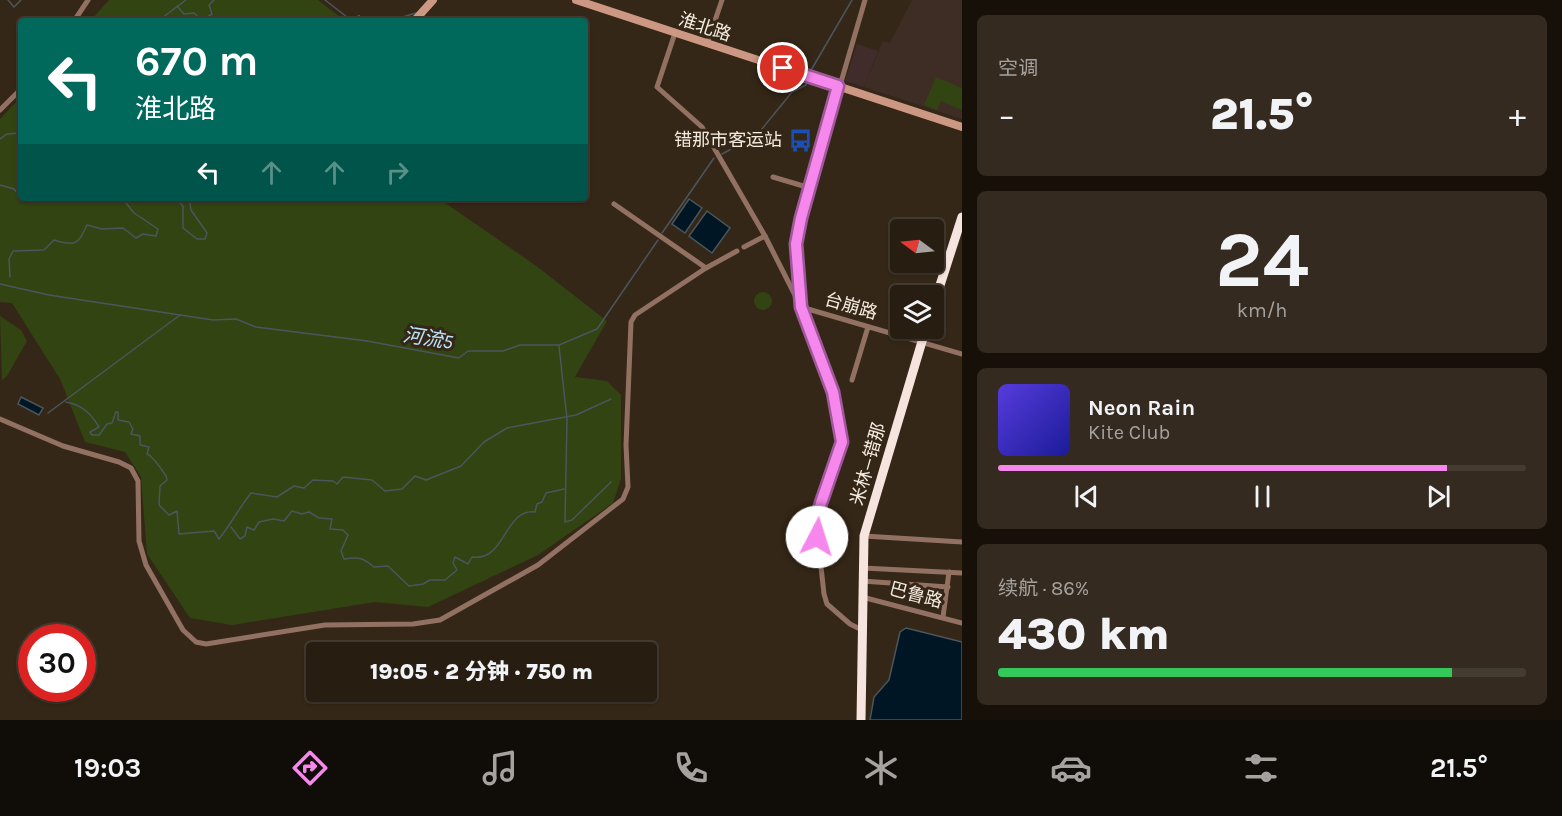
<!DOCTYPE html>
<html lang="zh">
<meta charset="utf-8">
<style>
:root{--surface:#281d11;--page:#342a1f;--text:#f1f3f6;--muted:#a5a29f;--line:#443b31;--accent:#f688ed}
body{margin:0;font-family:Karla,"Noto Sans SC",sans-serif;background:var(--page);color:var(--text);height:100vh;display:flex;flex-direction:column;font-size:22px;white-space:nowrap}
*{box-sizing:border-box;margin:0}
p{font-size:20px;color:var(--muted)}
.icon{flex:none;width:33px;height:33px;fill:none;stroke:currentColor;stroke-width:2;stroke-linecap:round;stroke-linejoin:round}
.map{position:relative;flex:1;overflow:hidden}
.panel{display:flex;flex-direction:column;gap:15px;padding:15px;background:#161009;width:600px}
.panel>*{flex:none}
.top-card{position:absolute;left:18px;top:18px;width:570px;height:183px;border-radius:6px;box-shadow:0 2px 4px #0004,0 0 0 2px var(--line);background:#00695c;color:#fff;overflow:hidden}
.needle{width:39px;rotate:285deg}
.buttons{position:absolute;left:890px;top:219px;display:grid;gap:12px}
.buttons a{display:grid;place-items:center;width:54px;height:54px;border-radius:6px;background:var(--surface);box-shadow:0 2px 4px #0004,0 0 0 2px var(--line);font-size:30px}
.speed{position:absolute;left:18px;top:624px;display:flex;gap:12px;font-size:30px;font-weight:700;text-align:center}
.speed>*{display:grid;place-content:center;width:78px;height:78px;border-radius:50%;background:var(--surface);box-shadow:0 2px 4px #0004,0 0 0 2px var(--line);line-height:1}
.speed .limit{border:9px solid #d22;background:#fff;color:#111}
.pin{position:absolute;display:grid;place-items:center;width:51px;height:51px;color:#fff;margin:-26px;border:3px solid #fff;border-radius:50%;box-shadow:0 2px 6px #0007}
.me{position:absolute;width:66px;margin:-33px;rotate:5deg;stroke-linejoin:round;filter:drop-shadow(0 0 4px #0008)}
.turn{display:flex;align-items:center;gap:21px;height:126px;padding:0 18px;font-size:27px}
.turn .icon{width:78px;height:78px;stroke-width:2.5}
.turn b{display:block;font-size:42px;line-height:51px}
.lanes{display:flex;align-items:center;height:57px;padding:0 18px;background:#0003;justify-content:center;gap:30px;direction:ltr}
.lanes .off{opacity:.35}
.big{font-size:45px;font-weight:800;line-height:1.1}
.panel .card{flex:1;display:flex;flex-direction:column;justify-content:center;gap:9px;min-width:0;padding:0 21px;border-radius:9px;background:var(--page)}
.panel .dial{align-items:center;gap:0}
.dial b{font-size:78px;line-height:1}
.song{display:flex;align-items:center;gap:18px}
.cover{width:72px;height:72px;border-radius:9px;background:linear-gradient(135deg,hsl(250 70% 55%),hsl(240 70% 35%))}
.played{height:6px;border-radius:3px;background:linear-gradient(90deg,var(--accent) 85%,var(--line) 85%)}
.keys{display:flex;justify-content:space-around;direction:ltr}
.heat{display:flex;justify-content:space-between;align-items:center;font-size:33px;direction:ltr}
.charge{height:9px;border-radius:4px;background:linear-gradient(90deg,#34c759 86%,var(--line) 0)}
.trip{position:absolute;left:306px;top:642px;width:351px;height:60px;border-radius:6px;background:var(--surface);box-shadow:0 2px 4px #0004,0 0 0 2px var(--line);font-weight:800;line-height:60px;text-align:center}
.dock{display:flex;height:96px;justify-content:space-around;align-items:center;background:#100c07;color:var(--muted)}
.dock .icon{width:42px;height:42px}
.dock .active{color:var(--accent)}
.dock b{font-size:27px;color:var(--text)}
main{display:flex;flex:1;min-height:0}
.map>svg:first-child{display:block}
.industrial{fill:#402c2b}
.education{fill:#3e2d24}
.green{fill:#314412}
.water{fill:#001624;stroke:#4a565d;stroke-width:1.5}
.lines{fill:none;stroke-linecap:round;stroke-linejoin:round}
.stream{stroke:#4a565d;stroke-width:1.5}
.street{stroke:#927163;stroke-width:5}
.secondary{stroke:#cd9883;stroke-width:8}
.highway{stroke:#f6e4de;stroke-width:9}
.route-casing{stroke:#a0589a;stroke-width:15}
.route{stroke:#f688ed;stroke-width:10}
.labels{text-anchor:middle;stroke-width:6;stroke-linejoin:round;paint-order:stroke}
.street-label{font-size:18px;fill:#f5ece1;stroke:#352717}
.poi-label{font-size:18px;fill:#f5ece1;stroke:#352717;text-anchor:end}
.water-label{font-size:20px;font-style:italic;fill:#bce4fd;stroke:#352717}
</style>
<main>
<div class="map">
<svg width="962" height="720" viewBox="0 0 962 720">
<rect width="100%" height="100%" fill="#352717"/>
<polygon class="industrial" points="857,44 878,51 864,87 845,81"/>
<polygon class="education" points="912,0 962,0 962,119 864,87 883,41 890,43"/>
<g class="green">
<polygon points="109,0 318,0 345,21 90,21"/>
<polygon points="936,77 962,88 962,110 941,101 937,110 924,105"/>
<polygon points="21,97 21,198 438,198 535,265 607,321 575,377 607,381 621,395 621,479 613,503 538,555 428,607 375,602 232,625 190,618 147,554 141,477 125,452 85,442 60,379 12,303 0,302 0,119"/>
<circle cx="763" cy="301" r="9"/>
<polygon points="0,316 21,330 27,341 7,376 2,380"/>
</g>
<g class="water">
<polygon points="689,199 702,208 685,233 672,224"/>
<polygon points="707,211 730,228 712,253 689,236"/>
<polygon points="21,397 43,408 39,415 18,404"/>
<polygon points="906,628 962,642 962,720 870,720 874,697 889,680 900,632"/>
</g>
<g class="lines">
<g class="stream">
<polyline points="8,0 14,7 21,0"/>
<polyline points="325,0 352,21"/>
<polyline points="177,6 184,14 194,13 202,20 212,14 209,5 214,0"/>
<polyline points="363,20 365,18 389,21 416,13"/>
<polyline points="158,21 186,0"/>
<polyline points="810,72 852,0"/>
<polyline points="0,139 7,134 21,133"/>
<polyline points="722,154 757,135 792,92 806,85 808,80"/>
<polyline points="0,185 14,189 21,197"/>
<polyline points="175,198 183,206 183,228 197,239 205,239 207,233 191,210 189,198"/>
<polyline points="662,233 714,158"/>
<path d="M10 277 9 259 13 251 44 250 54 240C76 247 78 244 87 225L102 229 123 228 136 238 143 234 156 236 158 229 134 213 122 198"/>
<polyline points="0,284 49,295 213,320 236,319 256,327 367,341 459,358 468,351 503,351 520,345 559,345 597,329 658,240"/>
<polyline points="559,346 567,419 565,522 572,520 611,482"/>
<path d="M66 402C83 405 91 414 99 427L90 432 92 435H99L107 424 112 423 116 412H118V420L129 422 133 429 131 434 140 436V445L149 447 147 454C153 456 162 470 166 476L167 480 160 486 159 505 169 515 177 511 179 534 214 531 219 539C231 524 239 508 251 493L277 497 294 486 304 488 313 480 333 481 337 484 343 477 372 480 385 491 402 489 415 476 426 480 461 466 484 442 507 428 576 415 611 399"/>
<polyline points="48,413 180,315"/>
<path d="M231 527 240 539 245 536 247 527 254 530 259 522 273 519 284 521 292 511 302 514 309 512 319 518 332 519 330 529 343 530 348 535 341 551 344 559C359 557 362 557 374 567L388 566 409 586 423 584 430 580H445L457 570 453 563 455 557 468 564 472 557C506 562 504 508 535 512L537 504 542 502 546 493 564 489"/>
</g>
<g class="street">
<polyline points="359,18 363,21"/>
<polyline points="74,21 88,0"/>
<polyline points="675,33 657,87 702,127 765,236 801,307 821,359 833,392 842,442 816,521 824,594 827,604 850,624 862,630"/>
<polyline points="707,44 722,0"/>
<polyline points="0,110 21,89"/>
<polyline points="773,177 810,188"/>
<polyline points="614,204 706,268 737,251"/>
<polyline points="744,247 765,236"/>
<polyline points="801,303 796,254 799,226 865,0"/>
<polyline points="801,307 962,354"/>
<polyline points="852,380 868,327"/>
<polyline points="0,419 63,446 119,462 131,468 138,481 139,541 146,565 183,630 196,642 206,644 325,625 413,624 440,620 538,565 623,499 628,487 626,445 631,322 635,315 706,268"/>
<polyline points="864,536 962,542"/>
<polyline points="863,568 962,573"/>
<polyline points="862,581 948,587"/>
<polyline points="862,597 962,623"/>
<polyline points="943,617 949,572"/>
</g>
<g class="secondary">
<polyline points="576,0 962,127"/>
<polyline points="409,21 416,19 433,0"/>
</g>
<g class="highway">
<polyline points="933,307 962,217"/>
<polyline points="861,720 864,536 926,328"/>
</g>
</g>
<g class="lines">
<defs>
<polyline id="route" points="783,68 838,86 801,218 796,244 801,307 833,392 842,442 821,503 816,521 817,537"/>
</defs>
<use href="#route" class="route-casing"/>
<use href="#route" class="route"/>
</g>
<defs>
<symbol id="bus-bare" viewBox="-9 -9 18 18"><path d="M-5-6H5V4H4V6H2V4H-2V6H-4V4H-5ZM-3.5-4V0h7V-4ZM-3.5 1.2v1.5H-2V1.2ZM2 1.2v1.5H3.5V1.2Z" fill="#1a4fb4" stroke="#352717" stroke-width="2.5" paint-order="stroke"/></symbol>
</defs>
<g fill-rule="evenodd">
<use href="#bus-bare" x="784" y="124" width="33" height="33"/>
</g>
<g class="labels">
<g class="street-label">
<text transform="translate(705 27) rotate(18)" y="6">淮北路</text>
<text transform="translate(851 306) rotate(16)" y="6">台崩路</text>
<text transform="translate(868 464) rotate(-74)" y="6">米林—错那</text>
<text transform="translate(916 595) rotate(15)" y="6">巴鲁路</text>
</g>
<g class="poi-label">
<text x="782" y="146">错那市客运站</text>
</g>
<g class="water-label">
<text transform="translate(428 338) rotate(9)" y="7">河流5</text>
</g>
</g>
</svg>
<div class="buttons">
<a><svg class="needle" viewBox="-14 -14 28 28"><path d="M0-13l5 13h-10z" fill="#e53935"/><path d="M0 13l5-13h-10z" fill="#a5a29f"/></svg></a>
<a><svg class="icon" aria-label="layers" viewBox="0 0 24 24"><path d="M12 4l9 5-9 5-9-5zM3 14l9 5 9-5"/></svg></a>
</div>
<div class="speed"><div class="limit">30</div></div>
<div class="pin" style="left:783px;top:68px;background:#d93025"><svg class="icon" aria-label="arrive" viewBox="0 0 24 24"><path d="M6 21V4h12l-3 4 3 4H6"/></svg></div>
<svg class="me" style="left:817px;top:537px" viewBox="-20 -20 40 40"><circle r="19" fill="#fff"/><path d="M0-13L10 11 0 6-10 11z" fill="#f688ed"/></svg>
<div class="trip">19:05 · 2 分钟 · 750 m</div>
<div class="top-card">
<div class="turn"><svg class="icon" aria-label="left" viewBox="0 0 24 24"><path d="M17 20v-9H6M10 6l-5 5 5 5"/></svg><div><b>670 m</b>淮北路</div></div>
<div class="lanes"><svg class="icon" aria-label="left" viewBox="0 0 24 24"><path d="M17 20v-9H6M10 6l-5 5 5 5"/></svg><svg class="icon off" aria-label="ahead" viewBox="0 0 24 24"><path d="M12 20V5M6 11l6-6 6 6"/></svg><svg class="icon off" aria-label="ahead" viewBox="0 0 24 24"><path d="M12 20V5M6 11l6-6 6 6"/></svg><svg class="icon off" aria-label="right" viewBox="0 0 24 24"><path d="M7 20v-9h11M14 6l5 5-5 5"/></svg></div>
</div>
</div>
<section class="panel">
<div class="card"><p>空调</p>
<div class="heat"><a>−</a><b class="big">21.5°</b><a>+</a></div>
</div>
<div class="card dial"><b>24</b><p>km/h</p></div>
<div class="card">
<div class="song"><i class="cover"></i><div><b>Neon Rain</b><p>Kite Club</p></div></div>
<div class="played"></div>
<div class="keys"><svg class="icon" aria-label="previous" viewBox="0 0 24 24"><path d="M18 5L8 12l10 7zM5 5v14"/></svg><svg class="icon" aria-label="pause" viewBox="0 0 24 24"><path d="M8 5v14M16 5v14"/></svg><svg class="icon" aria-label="next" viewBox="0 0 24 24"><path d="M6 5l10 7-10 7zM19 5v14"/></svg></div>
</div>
<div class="card"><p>续航 · 86%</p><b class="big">430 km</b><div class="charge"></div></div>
</section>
</main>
<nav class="dock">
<b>19:03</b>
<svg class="icon active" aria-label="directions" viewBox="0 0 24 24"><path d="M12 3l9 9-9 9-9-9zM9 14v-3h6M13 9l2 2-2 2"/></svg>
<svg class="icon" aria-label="music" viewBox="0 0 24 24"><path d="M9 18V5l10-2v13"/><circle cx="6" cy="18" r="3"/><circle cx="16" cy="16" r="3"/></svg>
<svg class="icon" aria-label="phone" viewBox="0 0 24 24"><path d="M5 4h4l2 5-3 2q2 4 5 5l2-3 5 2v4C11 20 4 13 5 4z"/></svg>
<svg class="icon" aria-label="climate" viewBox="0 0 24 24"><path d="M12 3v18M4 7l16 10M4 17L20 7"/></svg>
<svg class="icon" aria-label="car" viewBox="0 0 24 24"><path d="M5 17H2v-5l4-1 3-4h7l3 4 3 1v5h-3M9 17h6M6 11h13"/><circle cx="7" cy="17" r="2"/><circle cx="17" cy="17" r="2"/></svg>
<svg class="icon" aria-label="filters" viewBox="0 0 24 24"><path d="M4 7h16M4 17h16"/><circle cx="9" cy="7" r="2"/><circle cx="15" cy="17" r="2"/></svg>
<b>21.5°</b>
</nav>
